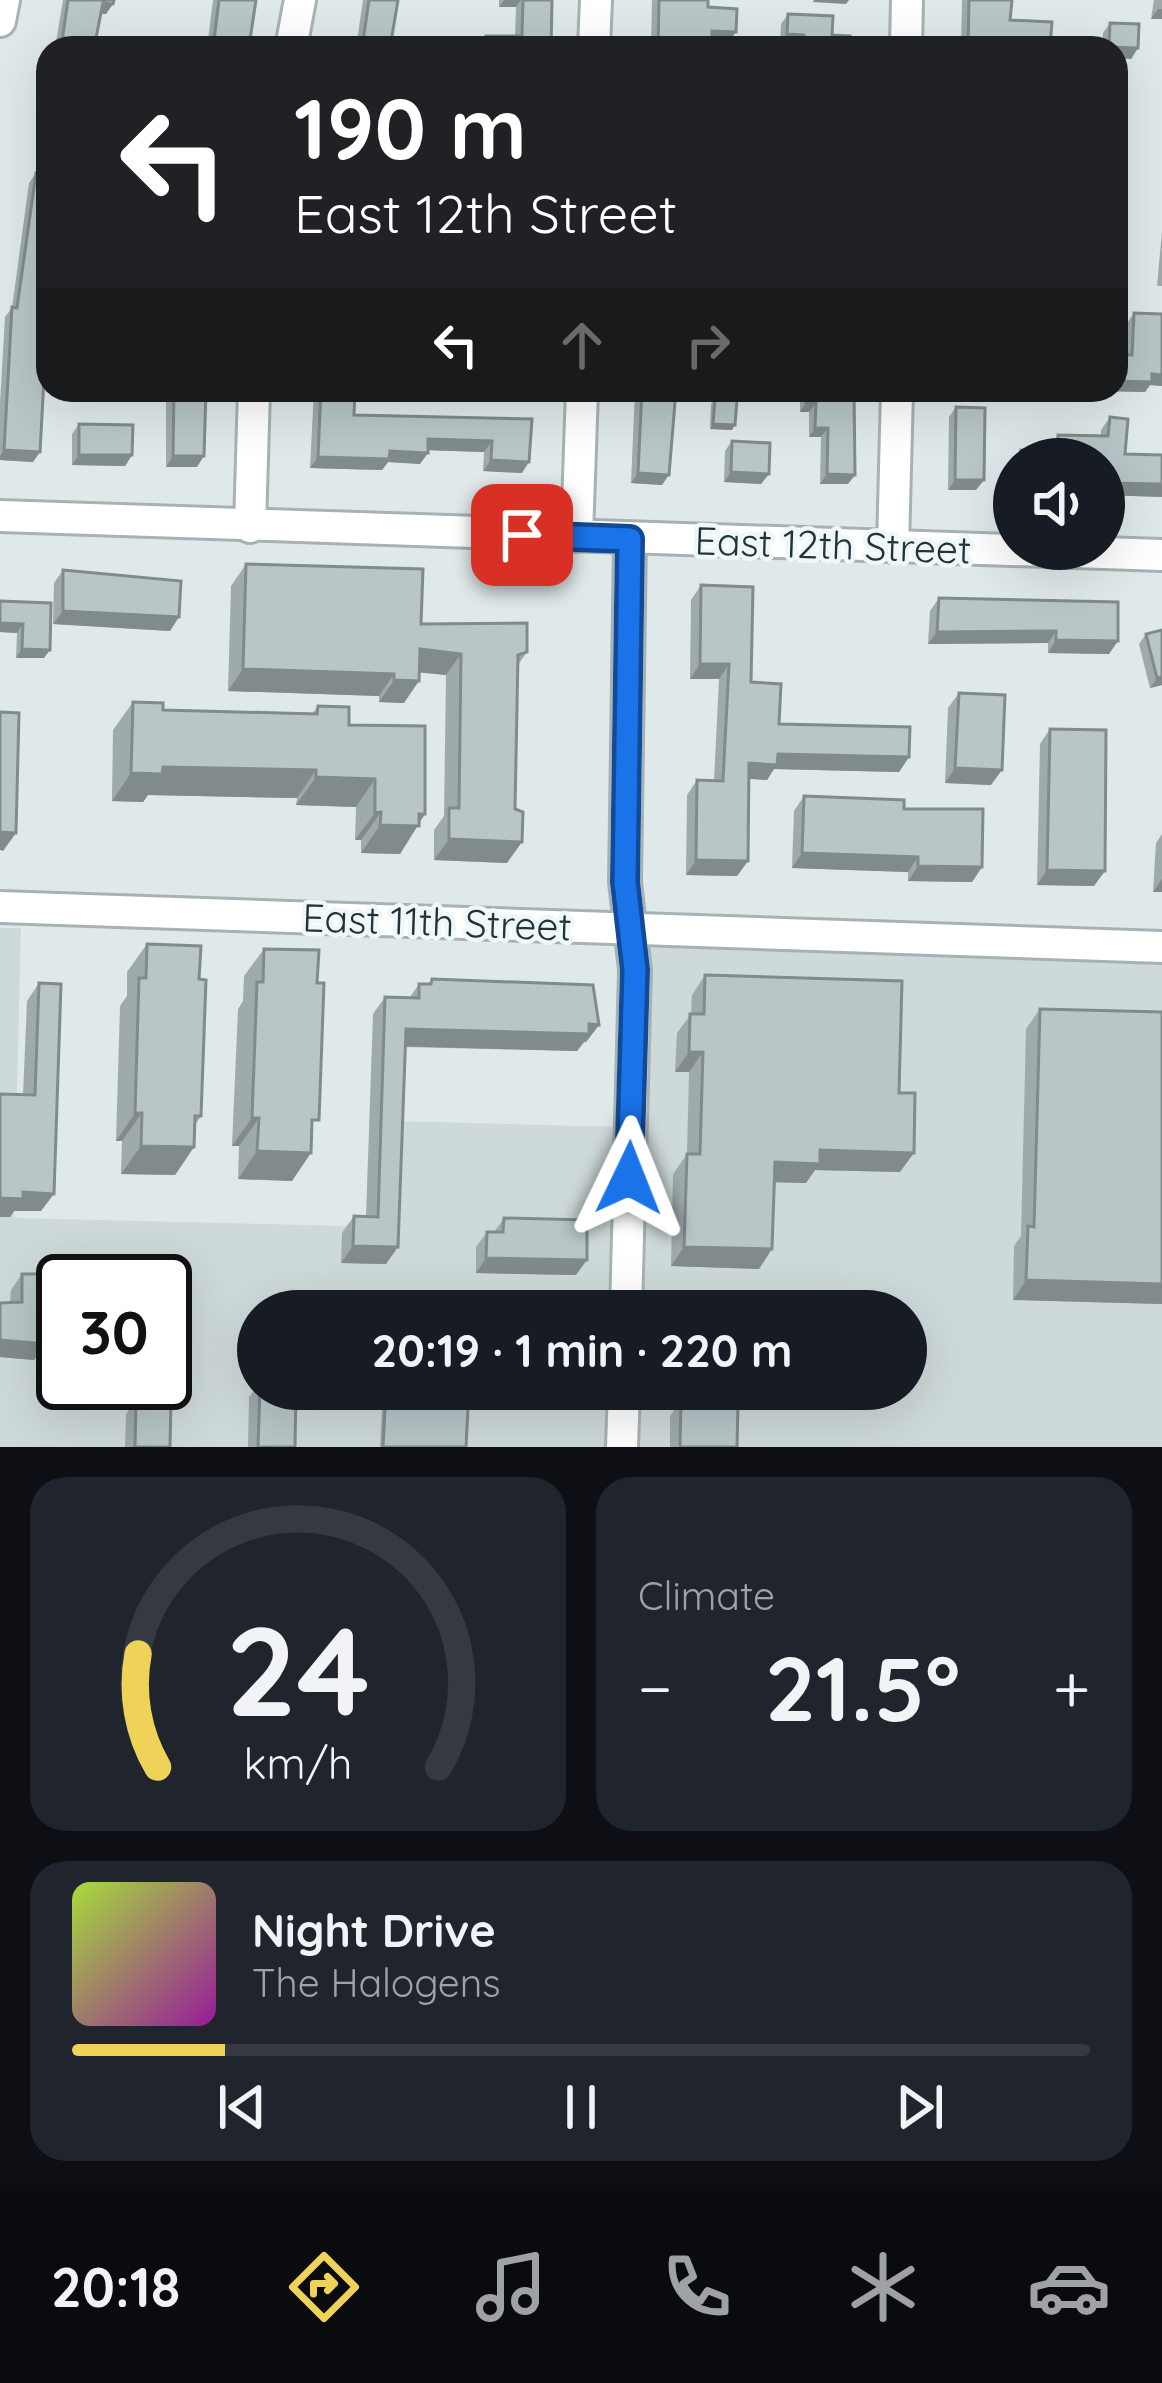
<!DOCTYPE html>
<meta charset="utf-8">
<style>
:root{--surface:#171b24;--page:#20242c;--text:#f1f3f6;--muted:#9ea1a6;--line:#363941;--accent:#efd359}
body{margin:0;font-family:Quicksand,sans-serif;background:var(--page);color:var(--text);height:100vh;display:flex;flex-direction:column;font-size:45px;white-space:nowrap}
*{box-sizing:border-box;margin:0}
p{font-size:39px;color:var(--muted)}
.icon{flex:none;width:66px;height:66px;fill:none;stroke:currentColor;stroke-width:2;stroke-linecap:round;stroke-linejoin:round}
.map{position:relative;height:1447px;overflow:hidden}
.side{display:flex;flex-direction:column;gap:30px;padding:30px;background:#0d0f14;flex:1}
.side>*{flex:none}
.banner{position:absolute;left:36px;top:36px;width:1092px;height:366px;border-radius:36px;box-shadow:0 12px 48px #0002;background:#202124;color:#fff;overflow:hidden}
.controls{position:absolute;left:993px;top:438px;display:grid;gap:24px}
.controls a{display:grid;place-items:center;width:132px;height:132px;border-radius:50%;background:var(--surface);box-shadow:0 12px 48px #0002;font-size:60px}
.speed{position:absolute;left:36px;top:1254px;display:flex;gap:24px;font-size:60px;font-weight:700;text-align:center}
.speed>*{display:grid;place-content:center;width:156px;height:156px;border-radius:50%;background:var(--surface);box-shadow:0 12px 48px #0002;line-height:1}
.speed .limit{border:6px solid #111;border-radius:18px;background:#fff;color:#111}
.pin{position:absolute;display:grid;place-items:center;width:102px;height:102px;color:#fff;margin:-51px;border-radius:24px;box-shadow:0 6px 18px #0006}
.me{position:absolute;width:132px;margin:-66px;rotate:2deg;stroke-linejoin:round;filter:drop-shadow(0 0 9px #0008)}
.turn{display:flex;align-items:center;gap:42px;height:252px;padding:0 60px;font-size:54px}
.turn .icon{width:156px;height:156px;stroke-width:2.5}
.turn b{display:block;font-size:84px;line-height:102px}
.lanes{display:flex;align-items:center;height:114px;padding:0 60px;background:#0003;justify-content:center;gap:60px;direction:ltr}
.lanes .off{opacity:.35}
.big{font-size:90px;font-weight:700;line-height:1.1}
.side .widget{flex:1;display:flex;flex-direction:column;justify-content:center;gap:18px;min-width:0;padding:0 42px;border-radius:36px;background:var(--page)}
.side .dial{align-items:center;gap:0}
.dial svg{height:312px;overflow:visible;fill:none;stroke:var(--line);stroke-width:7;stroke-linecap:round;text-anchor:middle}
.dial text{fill:var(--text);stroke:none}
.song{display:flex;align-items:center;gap:36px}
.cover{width:144px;height:144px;border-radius:18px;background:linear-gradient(135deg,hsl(80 70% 55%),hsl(300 70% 35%))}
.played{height:12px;border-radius:6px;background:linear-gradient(90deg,var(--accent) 15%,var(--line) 15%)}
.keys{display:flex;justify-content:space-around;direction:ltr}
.heat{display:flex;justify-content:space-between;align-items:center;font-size:66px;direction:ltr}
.side .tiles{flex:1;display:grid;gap:30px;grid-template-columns:1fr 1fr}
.widget:last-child{grid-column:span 2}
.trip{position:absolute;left:237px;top:1290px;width:690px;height:120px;border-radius:60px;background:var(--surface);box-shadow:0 12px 48px #0002;font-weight:700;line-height:120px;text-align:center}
.tabs{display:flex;height:192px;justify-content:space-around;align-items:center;background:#090b0e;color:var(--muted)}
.tabs .icon{width:84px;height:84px}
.tabs .on{color:var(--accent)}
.tabs b{font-size:54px;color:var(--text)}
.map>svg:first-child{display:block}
.built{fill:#ced9da;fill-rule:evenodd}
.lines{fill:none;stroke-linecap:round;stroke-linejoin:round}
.minor-casing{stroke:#a7b2b5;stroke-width:36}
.minor{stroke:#fff;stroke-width:30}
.wall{fill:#9eaaac}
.shaded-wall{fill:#818b8c}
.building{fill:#b8c6c8;stroke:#818b8c;stroke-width:3}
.route-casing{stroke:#114b97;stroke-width:30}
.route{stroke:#1a73e8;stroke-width:21}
.labels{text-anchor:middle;stroke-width:9;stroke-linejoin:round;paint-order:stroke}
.street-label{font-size:39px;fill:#21333a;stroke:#f0f7f7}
</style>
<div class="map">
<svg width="1162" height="1447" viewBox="0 0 1162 1447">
<rect width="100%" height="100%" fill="#e0e9ea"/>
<g class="built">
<path d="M0 928H21L14 1218 391 1227 394 1121 621 1127 613 1311H258V1389H610L607 1447H0ZM63 1281H165V1383H63Z"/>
<polygon points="648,947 1162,962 1162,1447 633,1447 635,1389 906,1389 906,1311 637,1311"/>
</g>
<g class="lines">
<defs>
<g id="minor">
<polyline points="0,21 4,0"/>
<polyline points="291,48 300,0"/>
<polyline points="594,48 596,0"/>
<polyline points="906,48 907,0"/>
<polyline points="0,516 1162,555"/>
<polyline points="250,527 254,390"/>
<polyline points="577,536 582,390"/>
<polyline points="893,547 897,390"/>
<polyline points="0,907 1162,947"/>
<polyline points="626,1311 635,970 625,882 630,539"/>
<polyline points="622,1447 624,1389"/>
</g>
</defs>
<use href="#minor" class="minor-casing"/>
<use href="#minor" class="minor"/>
</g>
<g class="wall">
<polygon points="63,0 114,0 106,14 101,13 94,48 55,48"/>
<polygon points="213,0 256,0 248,48 207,48"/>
<polygon points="363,0 398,0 390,48 356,48"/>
<polygon points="499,0 552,0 551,48 478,48 486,36 515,36 516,7 499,7"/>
<polygon points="652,0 708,0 708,7 728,43 712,42 712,48 651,48"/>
<polygon points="962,0 1012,0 1010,20 1049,48 961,48"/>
<polygon points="1154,0 1162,0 1162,19 1151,19"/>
<polygon points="788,14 832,35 849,48 797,48 797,45 780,44 781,24"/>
<polygon points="1110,23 1138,48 1131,59 1116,48 1102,48 1103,33"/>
<polygon points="48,97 48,306 33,462 0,460 0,403 5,317 12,308 29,183 36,173"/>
<polygon points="1162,231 1162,286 1157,286"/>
<polygon points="1134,313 1162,314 1162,386 1150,385 1145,392 1105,391 1116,390 1125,355 1127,323"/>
<polygon points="166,390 206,390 197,467 166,467"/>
<polygon points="314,390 355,390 354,415 532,419 522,473 483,471 484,452 428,450 420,464 388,462 382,470 310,468"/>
<polygon points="635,390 676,390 662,485 631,483"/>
<polygon points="800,390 854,390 848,484 820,484 821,437 809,437 809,412 800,412"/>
<polygon points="715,399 732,430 710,429 711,404"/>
<polygon points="956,407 976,490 948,490 949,417"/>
<polygon points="1110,417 1125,454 1162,497 1104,495 1104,459 1015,459 1021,450 1050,451 1050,447 1058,435 1101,436 1101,430"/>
<polygon points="79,424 132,455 125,466 72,465 72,434"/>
<polygon points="732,441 769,474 761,484 724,482 725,451"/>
<polygon points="1014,460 1014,492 1012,492 1013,462"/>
<polygon points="246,564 421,624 527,652 518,665 507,863 434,860 434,830 444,816 446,675 419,672 404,703 379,702 379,696 228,691 231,586"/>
<polygon points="63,570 170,631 53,624 54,583"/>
<polygon points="701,585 751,682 779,724 909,757 899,772 774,769 767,780 749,779 748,861 737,876 686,875 687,795 697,780 714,781 719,679 690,679 691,600"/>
<polygon points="939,598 1118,602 1109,654 1048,653 1048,643 928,644 930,611"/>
<polygon points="51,603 44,658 16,658 17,633 0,632"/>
<polygon points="1146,634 1162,685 1150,688 1139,644"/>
<polygon points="959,693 991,785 945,783 948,708"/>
<polygon points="133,702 163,710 312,714 318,706 349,725 419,823 400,854 361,853 361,840 355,840 356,807 296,805 297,798 148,795 143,802 112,801 113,730"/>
<polygon points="1050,729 1094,886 1037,885 1040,744"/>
<polygon points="804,796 904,809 982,867 972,882 908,881 908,872 792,868 794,811"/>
<polygon points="1162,834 1162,892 1153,892 1156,843"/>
<polygon points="147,944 201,1116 195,1125 194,1147 175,1175 121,1174 122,1141 116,1141 120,1006 127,996 127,972"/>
<polygon points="264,949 312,1130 292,1181 238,1179 239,1146 232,1146 238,1009 243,1001 244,976"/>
<polygon points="705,975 899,1093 900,1172 815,1170 806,1183 774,1182 759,1269 671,1266 673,1174 687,1154 689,1072 675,1072 677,1033 691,1014 692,995"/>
<polygon points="432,979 599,1025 586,1042 584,1042 577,1051 405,1047 386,1264 341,1263 342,1233 354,1216 366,1216 373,1014 385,997 410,997 419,984 428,984"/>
<polygon points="39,983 41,1211 14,1211 10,1217 0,1217 0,1094 23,1095 27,1001"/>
<polygon points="1040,1009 1162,1012 1162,1304 1013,1300 1014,1246 1021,1236 1026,1029"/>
<polygon points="504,1218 576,1275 476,1273 476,1247 487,1232 494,1232"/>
<polygon points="22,1274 46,1344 34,1360 0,1357 0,1303 10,1303 11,1290"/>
<polygon points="258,1385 258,1389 296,1389 295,1447 248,1447 249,1397"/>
<polygon points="383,1389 469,1389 466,1447 380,1447"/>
<polygon points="136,1399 170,1447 125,1447 126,1414"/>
<polygon points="681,1401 737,1447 670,1447 670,1416"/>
</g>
<g class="shaded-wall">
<polygon points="504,0 521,0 516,7 499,7"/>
<polygon points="814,0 849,0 846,4 813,2"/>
<polygon points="103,3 113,4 106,14 96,13"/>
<polygon points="1158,9 1162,9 1162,19 1151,19"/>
<polygon points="712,31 736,32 728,43 705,42"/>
<polygon points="787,34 804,35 797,45 780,44"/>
<polygon points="1116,48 1138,48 1131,59 1116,58"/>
<polygon points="1152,374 1162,375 1162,386 1150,385 1145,392 1105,391 1116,390 1116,381"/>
<polygon points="806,403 816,403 809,412 800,412"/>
<polygon points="713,424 735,425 732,430 710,429"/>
<polygon points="815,428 828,428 821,437 809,437"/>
<polygon points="428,439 492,441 484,452 421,450"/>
<polygon points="4,450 40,452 33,462 0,460 0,456"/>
<polygon points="390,451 428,453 420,464 388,462 382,470 310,468 318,457"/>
<polygon points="79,455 132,455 125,466 72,465"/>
<polygon points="173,456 204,456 197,467 166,467"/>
<polygon points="491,460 529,462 522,473 483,471"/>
<polygon points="731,472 769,474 761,484 724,482"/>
<polygon points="638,473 669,475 662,485 631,483"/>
<polygon points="827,474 855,475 848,484 820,484"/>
<polygon points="955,480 984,480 976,490 948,490"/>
<polygon points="1104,483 1162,484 1162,497 1104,495"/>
<polygon points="63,611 179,617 170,631 53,624"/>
<polygon points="0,623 23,624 17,633 0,632"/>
<polygon points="1056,631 1048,643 928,644 937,632"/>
<polygon points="1056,640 1118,641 1109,654 1048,653"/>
<polygon points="22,649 50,650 44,658 16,658"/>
<polygon points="420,649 461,654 446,675 405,671"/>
<polygon points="700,664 729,664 719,679 690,679"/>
<polygon points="243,669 394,674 379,696 228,691"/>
<polygon points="1162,677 1162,685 1150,688 1157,678"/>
<polygon points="394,680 419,681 404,703 379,702"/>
<polygon points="778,754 909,757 899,772 774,769 767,780 739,778 749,763"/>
<polygon points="163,767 316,770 297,798 148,795 143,802 112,801 131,773"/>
<polygon points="955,768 1002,770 991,785 945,783"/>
<polygon points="316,777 375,779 356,807 296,805"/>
<polygon points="381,812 361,840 355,840 375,813"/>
<polygon points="419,814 425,814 400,854 361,853 380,825"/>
<polygon points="0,832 16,833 3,851 0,850"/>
<polygon points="449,839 522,842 507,863 434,860"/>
<polygon points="802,853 918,857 908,872 792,868"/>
<polygon points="696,860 748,861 737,876 686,875"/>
<polygon points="918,866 982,867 972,882 908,881"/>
<polygon points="1047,870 1105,871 1094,886 1037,885"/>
<polygon points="1162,879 1162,892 1153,892"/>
<polygon points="599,1025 586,1042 584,1042 577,1051 394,1046 406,1029"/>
<polygon points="689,1052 703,1052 689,1072 675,1072"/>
<polygon points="135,1113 142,1113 122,1141 116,1141"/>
<polygon points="252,1118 259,1118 239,1146 232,1146"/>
<polygon points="141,1146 194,1147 175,1175 121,1174"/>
<polygon points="820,1150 914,1153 900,1172 815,1170 806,1183 761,1182 775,1162"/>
<polygon points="257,1151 311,1153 292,1181 238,1179"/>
<polygon points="23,1192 54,1194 41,1211 14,1211 10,1217 0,1217 0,1198"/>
<polygon points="353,1246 398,1247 386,1264 341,1263"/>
<polygon points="684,1247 772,1249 759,1269 671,1266"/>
<polygon points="486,1258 587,1260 576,1275 476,1273"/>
<polygon points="1026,1280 1162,1284 1162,1304 1013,1300"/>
<polygon points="0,1340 46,1344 34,1360 0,1357"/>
</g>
<g class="building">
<polygon points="68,0 114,0 113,4 103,3 94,48 61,48"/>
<polygon points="219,0 256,0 249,46 213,48"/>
<polygon points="369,0 398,0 390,48 362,48"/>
<polygon points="523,0 552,0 551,48 486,48 486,36 522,36"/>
<polygon points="659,0 708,0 708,7 737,9 736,32 712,31 712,48 658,48"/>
<polygon points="969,0 1012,0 1010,20 1052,22 1050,46 1037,45 1037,48 968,48"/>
<polygon points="788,14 833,16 832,35 850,36 849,48 804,48 804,35 787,34"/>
<polygon points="1110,23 1139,24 1138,48 1109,47"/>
<polygon points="48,134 48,306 40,452 4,450 12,307 17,308 36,173 42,174"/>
<polygon points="1134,313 1162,314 1162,375 1152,374 1152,382 1116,381 1116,355 1132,355"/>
<polygon points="174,390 206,390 204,456 173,456"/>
<polygon points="321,390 355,390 354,415 532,419 529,462 491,460 492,441 428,439 428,453 390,451 389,459 318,457"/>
<polygon points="642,390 676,390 669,475 638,473"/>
<polygon points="807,390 854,390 855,475 827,474 828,428 815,428 816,403 806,403"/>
<polygon points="715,399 737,400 735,425 713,424"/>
<polygon points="956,407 985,408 984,480 955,480"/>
<polygon points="1110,417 1128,419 1125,454 1162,455 1162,484 1104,483 1104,459 1021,459 1021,450 1058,451 1058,435 1108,436"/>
<polygon points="79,424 133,425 132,455 79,455"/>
<polygon points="732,441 770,443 769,474 731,472"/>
<polygon points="246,564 423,569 421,624 527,623 527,652 518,655 515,809 523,812 522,842 449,839 449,808 459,808 461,654 420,649 419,681 394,680 394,674 243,669"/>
<polygon points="63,570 181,581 179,617 63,611"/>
<polygon points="701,585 753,587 751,682 781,684 779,724 910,727 909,757 778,754 777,765 749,763 748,861 696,860 697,780 723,781 729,664 700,664"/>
<polygon points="939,598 1118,602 1118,641 1056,640 1056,631 937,632"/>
<polygon points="0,601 51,603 50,650 22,649 23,624 0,623"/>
<polygon points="1162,630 1162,677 1157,678 1146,634"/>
<polygon points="959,693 1005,695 1002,770 955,768"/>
<polygon points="133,702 163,703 163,710 317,714 318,706 349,707 349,725 425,726 425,814 419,814 419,826 380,825 381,812 375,813 375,779 316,777 316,770 163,767 162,774 131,773"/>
<polygon points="0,712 19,713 16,833 0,832"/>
<polygon points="1050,729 1106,730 1105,871 1047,870"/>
<polygon points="804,796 904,800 904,809 983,809 982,867 918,866 918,857 802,853"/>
<polygon points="147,944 201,946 199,979 206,980 201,1116 195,1116 194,1147 141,1146 142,1113 135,1113 139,978 146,978"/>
<polygon points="264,949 319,950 317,983 324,983 319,1120 312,1120 311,1153 257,1151 259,1118 252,1118 257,982 263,982"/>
<polygon points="705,975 902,981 899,1093 915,1093 914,1153 820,1150 820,1164 775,1162 772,1249 684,1247 687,1154 700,1154 703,1052 689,1052 690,1014 704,1014"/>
<polygon points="432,979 593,985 599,1025 589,1024 589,1034 406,1029 398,1247 353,1246 354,1216 378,1217 385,997 419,998 419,984 431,984"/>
<polygon points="39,983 61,984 54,1194 23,1192 23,1199 0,1198 0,1094 35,1095"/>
<polygon points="1040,1009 1162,1012 1162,1284 1026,1280 1028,1226 1034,1227"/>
<polygon points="504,1218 587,1220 587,1260 486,1258 487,1232 503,1232"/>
<polygon points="22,1274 47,1274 46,1344 0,1340 0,1303 22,1302"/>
<polygon points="260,1389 296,1389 295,1447 258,1447"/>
<polygon points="386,1389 469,1389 466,1447 383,1447"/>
<polygon points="136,1399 171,1400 170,1447 135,1447"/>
<polygon points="681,1401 738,1403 737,1447 680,1447"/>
</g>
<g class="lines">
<defs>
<polyline id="route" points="522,535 630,539 625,882 635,970 629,1178"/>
</defs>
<use href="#route" class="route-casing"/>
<use href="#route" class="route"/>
</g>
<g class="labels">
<g class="street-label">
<text transform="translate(833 545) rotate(2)" y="14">East 12th Street</text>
<text transform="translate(437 922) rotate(2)" y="14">East 11th Street</text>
</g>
</g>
</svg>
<div class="controls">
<a><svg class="icon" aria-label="sound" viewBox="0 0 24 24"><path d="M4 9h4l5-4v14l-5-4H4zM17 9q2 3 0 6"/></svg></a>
</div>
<div class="speed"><div class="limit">30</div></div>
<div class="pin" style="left:522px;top:535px;background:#d93025"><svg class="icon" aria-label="arrive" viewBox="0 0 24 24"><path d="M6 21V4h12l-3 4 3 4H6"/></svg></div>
<svg class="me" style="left:629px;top:1178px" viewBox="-20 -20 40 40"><path d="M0-17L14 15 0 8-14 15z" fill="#1a73e8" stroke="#fff" stroke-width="4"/></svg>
<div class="trip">20:19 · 1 min · 220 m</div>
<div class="banner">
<div class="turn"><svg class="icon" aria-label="left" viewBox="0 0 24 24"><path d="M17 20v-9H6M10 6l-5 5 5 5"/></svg><div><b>190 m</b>East 12th Street</div></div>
<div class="lanes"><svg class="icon" aria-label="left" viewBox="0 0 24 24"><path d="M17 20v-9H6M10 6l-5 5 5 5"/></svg><svg class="icon off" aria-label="ahead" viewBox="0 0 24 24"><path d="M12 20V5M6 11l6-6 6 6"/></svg><svg class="icon off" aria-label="right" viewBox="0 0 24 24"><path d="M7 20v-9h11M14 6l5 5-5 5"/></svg></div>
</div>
</div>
<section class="side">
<div class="tiles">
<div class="widget dial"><svg viewBox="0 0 100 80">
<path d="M14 69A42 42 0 1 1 86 69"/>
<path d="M14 69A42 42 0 0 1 9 40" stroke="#efd359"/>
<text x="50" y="56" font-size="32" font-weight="700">24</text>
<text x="50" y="72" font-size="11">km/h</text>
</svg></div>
<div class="widget"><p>Climate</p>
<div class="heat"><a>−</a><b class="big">21.5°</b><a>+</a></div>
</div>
<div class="widget">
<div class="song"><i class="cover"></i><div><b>Night Drive</b><p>The Halogens</p></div></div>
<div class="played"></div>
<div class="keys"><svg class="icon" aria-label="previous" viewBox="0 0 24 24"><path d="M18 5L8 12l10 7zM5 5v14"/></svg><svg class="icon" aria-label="pause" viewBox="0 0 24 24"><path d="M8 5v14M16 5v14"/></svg><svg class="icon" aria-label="next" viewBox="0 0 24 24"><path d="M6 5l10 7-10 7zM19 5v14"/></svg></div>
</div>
</div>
</section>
<nav class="tabs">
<b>20:18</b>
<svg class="icon on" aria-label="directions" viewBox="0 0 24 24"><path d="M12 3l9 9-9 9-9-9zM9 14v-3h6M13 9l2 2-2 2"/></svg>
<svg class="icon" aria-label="music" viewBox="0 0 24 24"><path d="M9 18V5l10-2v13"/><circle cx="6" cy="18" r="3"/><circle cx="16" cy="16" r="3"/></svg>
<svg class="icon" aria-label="phone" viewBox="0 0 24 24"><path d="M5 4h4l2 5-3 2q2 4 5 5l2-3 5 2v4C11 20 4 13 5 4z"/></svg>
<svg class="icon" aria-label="climate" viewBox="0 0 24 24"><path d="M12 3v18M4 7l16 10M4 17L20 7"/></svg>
<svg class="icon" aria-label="car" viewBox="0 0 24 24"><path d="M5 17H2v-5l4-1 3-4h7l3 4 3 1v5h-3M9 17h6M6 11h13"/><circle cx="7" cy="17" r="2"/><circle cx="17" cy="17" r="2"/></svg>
</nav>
